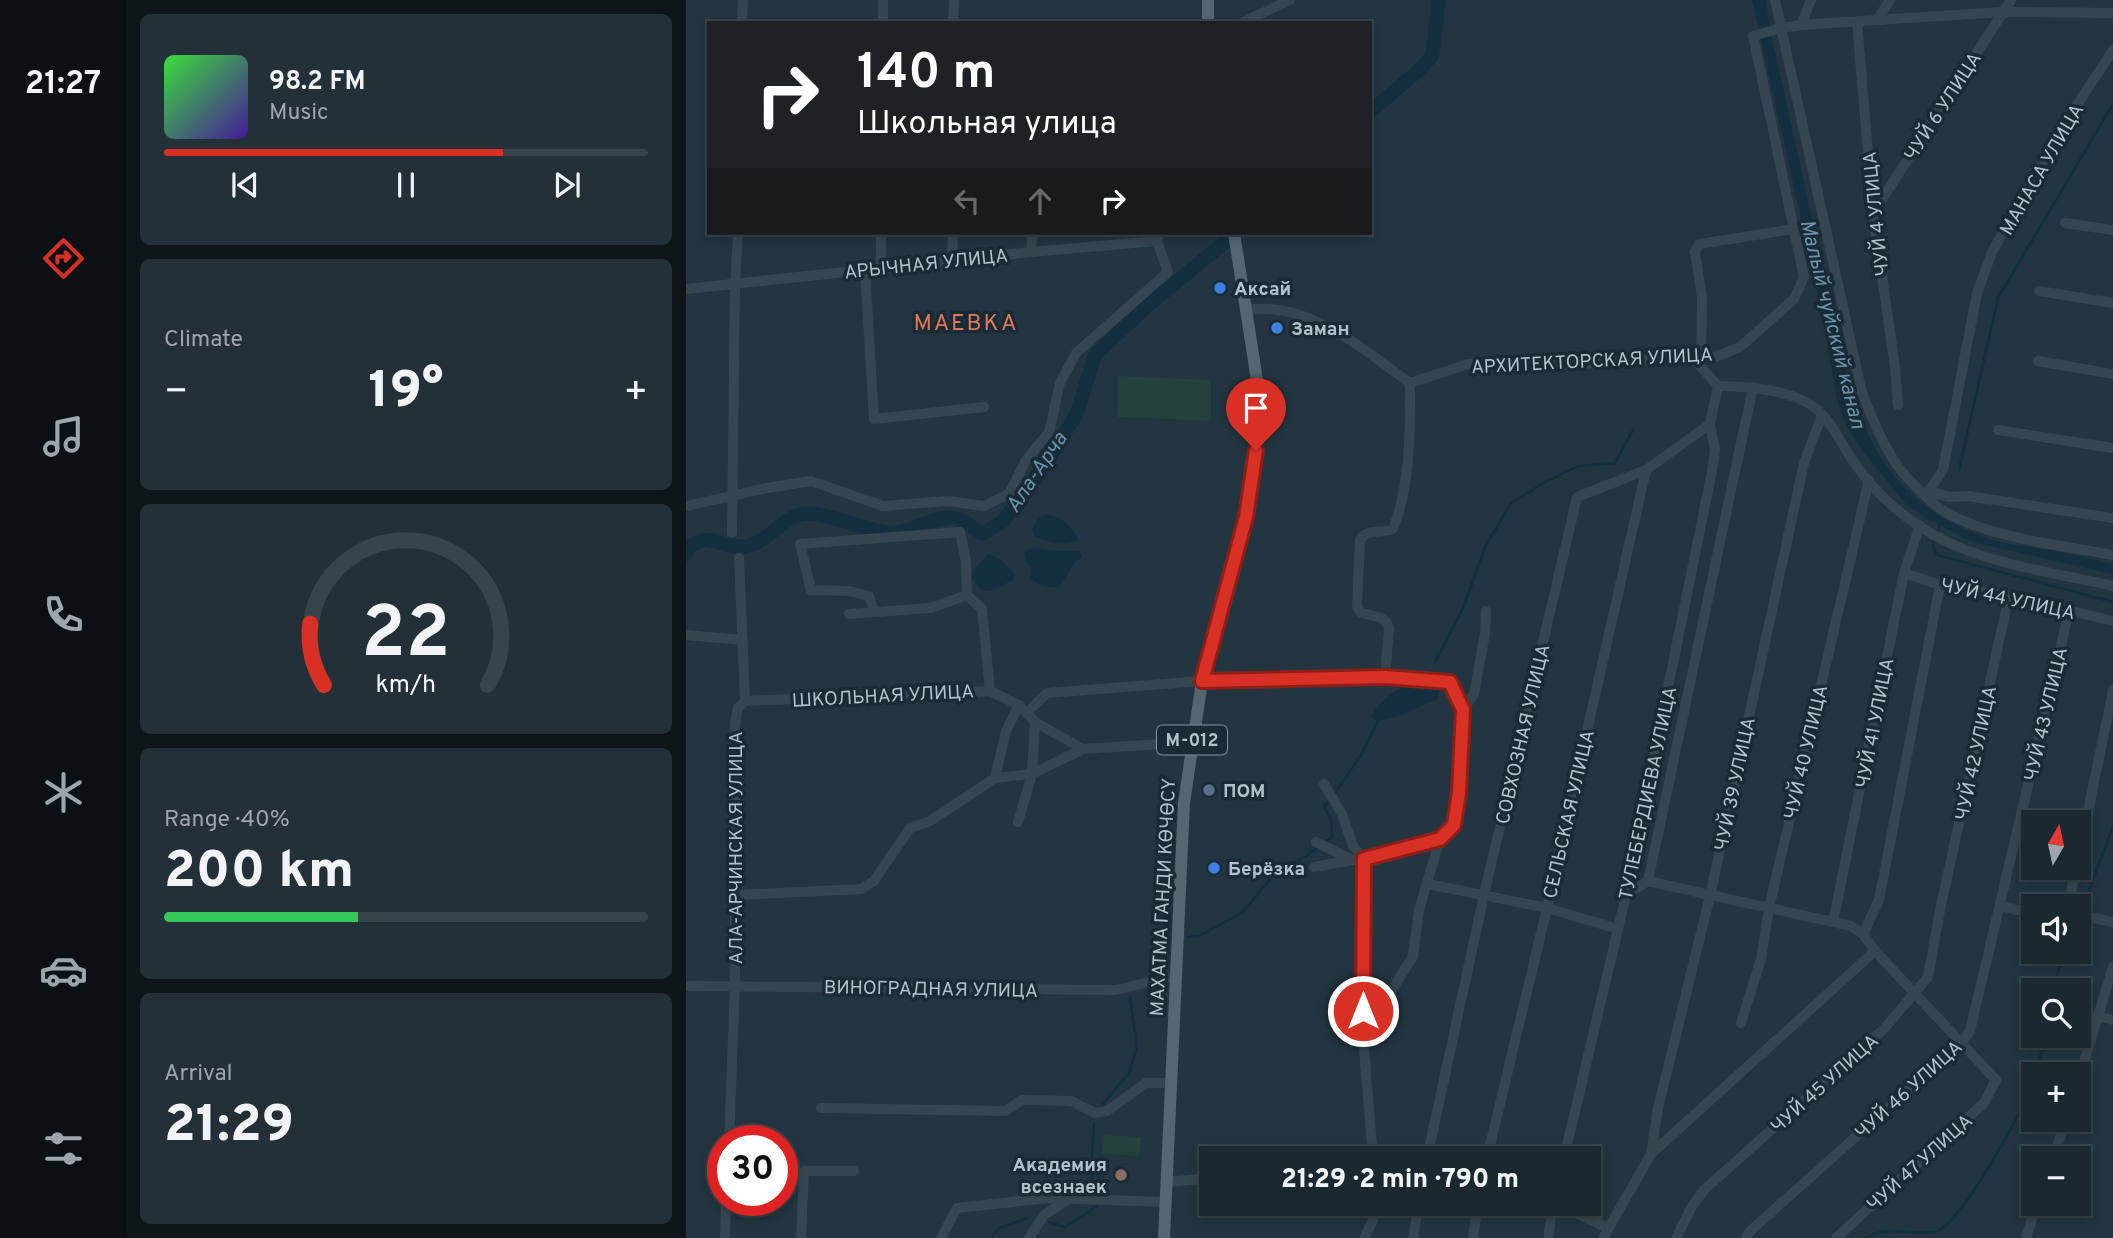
<!DOCTYPE html>
<meta charset="utf-8">
<style>
:root{--surface:#1a2830;--page:#233038;--text:#f1f3f6;--muted:#9fa6ab;--line:#38444c;--accent:#d93025}
body{margin:0;font-family:Overpass,sans-serif;background:var(--page);color:var(--text);height:100vh;display:flex;flex-direction:column;font-size:26px;white-space:nowrap}
*{box-sizing:border-box;margin:0}
p{font-size:23px;color:var(--muted)}
.icon{flex:none;width:38px;height:38px;fill:none;stroke:currentColor;stroke-width:2;stroke-linecap:round;stroke-linejoin:round}
.map{position:relative;flex:1;overflow:hidden}
.side{display:flex;flex-direction:column;gap:14px;padding:14px;background:#0e161a;width:560px}
.side>*{flex:none}
.top-card{position:absolute;left:21px;top:21px;width:665px;height:214px;border-radius:0px;box-shadow:0 4px 10px #0003,0 0 0 2px var(--line);background:#202124;color:#fff;overflow:hidden}
.needle{width:46px;rotate:9deg}
.fabs{position:absolute;left:1335px;top:810px;display:grid;gap:14px}
.fabs a{display:grid;place-items:center;width:70px;height:70px;border-radius:0px;background:var(--surface);box-shadow:0 4px 10px #0003,0 0 0 2px var(--line);font-size:35px}
.speed{position:absolute;left:21px;top:1125px;display:flex;gap:14px;font-size:35px;font-weight:700;text-align:center}
.speed>*{display:grid;place-content:center;width:91px;height:91px;border-radius:50%;background:var(--surface);box-shadow:0 4px 10px #0003,0 0 0 2px var(--line);line-height:1}
.speed .limit{border:10px solid #d22;background:#fff;color:#111}
.pin{position:absolute;display:grid;place-items:center;width:60px;height:60px;color:#fff;margin:-72px -30px;border-radius:50% 50% 50% 0;rotate:-45deg;box-shadow:0 0 7px #0007}
.pin .icon{rotate:45deg}
.me{position:absolute;width:77px;margin:-38px;rotate:0deg;stroke-linejoin:round;filter:drop-shadow(0 0 5px #0008)}
.turn{display:flex;align-items:center;gap:24px;height:147px;padding:0 35px;font-size:32px}
.turn .icon{width:91px;height:91px;stroke-width:2.5}
.turn b{display:block;font-size:49px;line-height:60px}
.lanes{display:flex;align-items:center;height:66px;padding:0 35px;background:#0003;justify-content:center;gap:35px;direction:ltr}
.lanes .off{opacity:.35}
.big{font-size:52px;font-weight:800;line-height:1.1}
.side .card{flex:1;display:flex;flex-direction:column;justify-content:center;gap:10px;min-width:0;padding:0 24px;border-radius:10px;background:var(--page)}
.side .dial{align-items:center;gap:0}
.dial svg{height:182px;overflow:visible;fill:none;stroke:var(--line);stroke-width:7;stroke-linecap:round;text-anchor:middle}
.dial text{fill:var(--text);stroke:none}
.song{display:flex;align-items:center;gap:21px}
.cover{width:84px;height:84px;border-radius:10px;background:linear-gradient(135deg,hsl(120 70% 55%),hsl(260 70% 35%))}
.played{height:7px;border-radius:4px;background:linear-gradient(90deg,var(--accent) 70%,var(--line) 70%)}
.keys{display:flex;justify-content:space-around;direction:ltr}
.heat{display:flex;justify-content:space-between;align-items:center;font-size:38px;direction:ltr}
.charge{height:10px;border-radius:5px;background:linear-gradient(90deg,#34c759 40%,var(--line) 0)}
.trip{position:absolute;left:513px;top:1146px;width:402px;height:70px;border-radius:0px;background:var(--surface);box-shadow:0 4px 10px #0003,0 0 0 2px var(--line);font-weight:800;line-height:70px;text-align:center}
main{display:flex;flex:1;min-height:0}
.tabs{display:flex;flex-direction:column;width:126px;justify-content:space-around;align-items:center;background:#0a1013;color:var(--muted)}
.tabs .icon{width:49px;height:49px}
.tabs .selected{color:var(--accent)}
.tabs b{font-size:32px;color:var(--text)}
.map>svg:first-child{display:block}
.green{fill:#24413e}
.water{fill:#142f3f}
.lines{fill:none;stroke-linecap:round;stroke-linejoin:round}
.stream{stroke:#142f3f;stroke-width:2.5}
.river{stroke:#142f3f;stroke-width:14}
.minor{stroke:#364650;stroke-width:10}
.major{stroke:#546670;stroke-width:12}
.route-casing{stroke:#8d1f18;stroke-width:18}
.route{stroke:#d93025;stroke-width:12}
.shop-dot{fill:#3f7fe0;stroke:#1b2b35;stroke-width:2.5}
.service-dot{fill:#5c6f8a;stroke:#1b2b35;stroke-width:2.5}
.education-dot{fill:#8d6e63;stroke:#1b2b35;stroke-width:2.5}
.labels{text-anchor:middle;stroke-width:7;stroke-linejoin:round;paint-order:stroke}
.shield{fill:#1b2b35;stroke:#85949e;stroke-width:2}
.shield-label{font-size:18px;font-weight:bold;fill:#b2c1cb}
.street-label{font-size:19px;fill:#b2c1cb;stroke:#1b2b35}
.poi-label{font-size:19px;font-weight:bold;fill:#b2c1cb;stroke:#1b2b35;text-anchor:start}
.water-label{font-size:21px;font-style:italic;fill:#6894ac;stroke:#1b2b35}
.quarter-label{font-size:23px;letter-spacing:2px;fill:#de785a;stroke:#1b2b35}
</style>
<main>
<nav class="tabs">
<b>21:27</b>
<svg class="icon selected" aria-label="directions" viewBox="0 0 24 24"><path d="M12 3l9 9-9 9-9-9zM9 14v-3h6M13 9l2 2-2 2"/></svg>
<svg class="icon" aria-label="music" viewBox="0 0 24 24"><path d="M9 18V5l10-2v13"/><circle cx="6" cy="18" r="3"/><circle cx="16" cy="16" r="3"/></svg>
<svg class="icon" aria-label="phone" viewBox="0 0 24 24"><path d="M5 4h4l2 5-3 2q2 4 5 5l2-3 5 2v4C11 20 4 13 5 4z"/></svg>
<svg class="icon" aria-label="climate" viewBox="0 0 24 24"><path d="M12 3v18M4 7l16 10M4 17L20 7"/></svg>
<svg class="icon" aria-label="car" viewBox="0 0 24 24"><path d="M5 17H2v-5l4-1 3-4h7l3 4 3 1v5h-3M9 17h6M6 11h13"/><circle cx="7" cy="17" r="2"/><circle cx="17" cy="17" r="2"/></svg>
<svg class="icon" aria-label="filters" viewBox="0 0 24 24"><path d="M4 7h16M4 17h16"/><circle cx="9" cy="7" r="2"/><circle cx="15" cy="17" r="2"/></svg>
</nav>
<section class="side">
<div class="card">
<div class="song"><i class="cover"></i><div><b>98.2 FM</b><p>Music</p></div></div>
<div class="played"></div>
<div class="keys"><svg class="icon" aria-label="previous" viewBox="0 0 24 24"><path d="M18 5L8 12l10 7zM5 5v14"/></svg><svg class="icon" aria-label="pause" viewBox="0 0 24 24"><path d="M8 5v14M16 5v14"/></svg><svg class="icon" aria-label="next" viewBox="0 0 24 24"><path d="M6 5l10 7-10 7zM19 5v14"/></svg></div>
</div>
<div class="card"><p>Climate</p>
<div class="heat"><a>−</a><b class="big">19°</b><a>+</a></div>
</div>
<div class="card dial"><svg viewBox="0 0 100 80">
<path d="M14 69A42 42 0 1 1 86 69"/>
<path d="M14 69A42 42 0 0 1 8 42" stroke="#d93025"/>
<text x="50" y="56" font-size="32" font-weight="700">22</text>
<text x="50" y="72" font-size="11">km/h</text>
</svg></div>
<div class="card"><p>Range · 40%</p><b class="big">200 km</b><div class="charge"></div></div>
<div class="card"><p>Arrival</p><b class="big">21:29</b></div>
</section>
<div class="map">
<svg width="1427" height="1238" viewBox="0 0 1427 1238">
<rect width="100%" height="100%" fill="#223540"/>
<g class="green">
<polygon points="432,376 525,380 525,421 431,417"/>
<polygon points="418,1135 455,1137 453,1156 416,1154"/>
</g>
<g class="water">
<path d="M1066 0H1080L1083 24 1159 369C1179 449 1215 506 1295 536 1318 545 1345 547 1369 551 1388 555 1408 560 1427 564V574L1286 542 1240 518 1221 505 1175 449 1158 421 1151 400 1135 308Z"/>
<path d="M360 514C376 516 386 527 392 540 379 548 363 541 349 537L346 529 352 519Z"/>
<path d="M352 548C366 553 379 549 394 552L396 557 389 562 373 588 356 586 344 578 345 567 340 563 338 553 343 549Z"/>
<polygon points="302,554 314,559 329,574 327,580 304,591 295,590 286,578 286,571"/>
<path d="M725 685 748 686 754 690 751 699 713 716 692 721 685 718C692 703 709 687 725 685Z"/>
</g>
<g class="lines">
<g class="stream">
<polyline points="1273,470 1312,298 1427,104"/>
<polyline points="1251,532 1254,524"/>
<polyline points="1249,539 1247,546 1251,555 1427,602"/>
<polyline points="749,662 778,606 799,547 825,503 859,482 892,466 929,463 947,430"/>
<polyline points="649,793 675,755 692,721"/>
<polyline points="637,843 646,837 645,819 638,807 644,799"/>
<polyline points="1395,912 1427,826"/>
<polyline points="501,937 513,936 557,912 589,873 620,856 632,847"/>
<polyline points="1366,990 1378,952"/>
<polyline points="1350,1074 1359,1036"/>
<polyline points="416,1105 443,1073 451,1047 444,998"/>
<polyline points="408,1124 405,1170 409,1192"/>
<polyline points="363,1222 379,1227 410,1207"/>
<polyline points="305,1238 313,1228 341,1218"/>
<path d="M1179 1238C1206 1223 1228 1238 1252 1231 1277 1220 1337 1110 1348 1082"/>
</g>
<g class="river">
<polyline points="684,112 732,71 746,56 753,0"/>
<path d="M0 554 3 546C7 545 14 540 18 540 30 539 45 549 61 546 84 541 94 519 116 514 138 510 180 532 206 533 226 533 248 515 269 518 277 519 289 530 297 534L317 521 359 464 391 413 409 355 460 307 550 233"/>
</g>
<g class="minor">
<path d="M1089 0 1176 393C1186 418 1196 443 1211 465 1221 479 1246 505 1261 513 1309 539 1374 545 1427 555"/>
<polyline points="1191,20 1204,0"/>
<polyline points="1171,22 1187,213 1209,367 1212,405"/>
<polyline points="56,23 57,0"/>
<polyline points="197,23 197,0"/>
<polyline points="267,23 268,0"/>
<polyline points="555,23 604,0"/>
<polyline points="1115,25 1125,0"/>
<polyline points="1187,213 1325,0"/>
<polyline points="1379,223 1427,230"/>
<polyline points="195,233 195,268"/>
<polyline points="345,252 346,233"/>
<polyline points="266,260 267,233"/>
<polyline points="179,270 188,419 298,407"/>
<polyline points="0,289 345,252 471,241 473,233"/>
<polyline points="1353,291 1427,303"/>
<path d="M561 310C623 300 677 350 724 383L782 364 879 365 1006 357 1027 358 1054 347 1108 299 1118 277 1067 36 1095 28 1115 25 1191 20 1316 12 1427 13"/>
<path d="M1006 357 1032 386C1059 387 1090 388 1116 400 1143 412 1153 441 1169 464 1189 493 1218 518 1248 535 1299 564 1370 573 1427 586"/>
<polyline points="1015,358 1016,298 1009,252 1013,244 1108,229"/>
<polyline points="1352,361 1427,374"/>
<polyline points="1312,430 1427,448"/>
<polyline points="1243,491 1257,470 1291,293 1306,252 1378,125 1427,50"/>
<polyline points="1238,494 1243,491 1263,497 1282,496 1427,518"/>
<polyline points="0,506 81,488 125,481 197,506 261,501 298,506 323,494 340,460 363,432 374,383 390,353 482,272 471,241"/>
<polyline points="46,533 49,284 52,233"/>
<polyline points="1218,573 1254,585 1323,596 1427,621"/>
<polyline points="188,611 183,596 164,591 125,590 114,544 274,532 280,562 281,595 296,609 304,691"/>
<polyline points="163,614 245,608 281,595"/>
<polyline points="0,635 57,640"/>
<path d="M699 678 703 628C699 614 685 617 674 612L671 606 674 540C681 528 695 534 707 529 725 483 724 431 724 383"/>
<polyline points="777,710 788,694 799,633 800,611"/>
<polyline points="340,713 361,693 516,681 699,678 764,682 777,710 773,792 768,825 754,839 733,910 727,956 677,1037"/>
<polyline points="349,722 397,749"/>
<polyline points="309,778 320,731 333,705"/>
<polyline points="638,784 656,814 667,846 678,859"/>
<polyline points="332,822 346,774 397,749 506,742"/>
<polyline points="630,842 667,860 678,859"/>
<polyline points="1393,855 1427,690"/>
<polyline points="628,867 667,860"/>
<polyline points="962,881 1067,387"/>
<polyline points="742,884 861,908 932,929"/>
<polyline points="49,895 175,889 188,881 224,828 244,821 309,778 346,774 349,722 333,705 304,691 59,701"/>
<polyline points="940,895 962,881 1165,926 1177,934 1189,951 1310,1080 1298,1103 1150,1238"/>
<polyline points="1314,906 1348,914"/>
<polyline points="1382,906 1390,868"/>
<polyline points="1393,915 1427,922"/>
<polyline points="1147,922 1218,573 1234,525"/>
<polyline points="1177,934 1193,900 1254,585"/>
<polyline points="0,986 430,990 489,976"/>
<polyline points="1411,1016 1427,1020"/>
<polyline points="1055,1023 1075,959 1083,908 1183,480"/>
<polyline points="1393,1078 1427,967"/>
<polyline points="135,1108 319,1111 336,1100 385,1101 409,1113 421,1111 460,1083 485,1083"/>
<polyline points="43,1141 49,986 49,724 52,708 59,701 53,558"/>
<polyline points="965,1154 972,1108 1024,896 1118,463 1136,415"/>
<polyline points="687,1158 677,1037 678,859 754,839"/>
<polyline points="741,1158 798,895 891,497 960,470 1024,424 1032,386"/>
<polyline points="801,1158 861,908 960,470"/>
<polyline points="878,1158 940,895 1026,471 1029,450 1024,424"/>
<polyline points="1367,1158 1380,1120"/>
<polyline points="481,1182 525,1178"/>
<polyline points="870,1204 922,1228"/>
<polyline points="39,1238 40,1200"/>
<polyline points="115,1238 118,1171 168,1171"/>
<polyline points="255,1238 271,1208 363,1198 480,1202"/>
<polyline points="343,1238 358,1215 384,1198"/>
<polyline points="678,1238 687,1220 687,1204"/>
<polyline points="727,1238 733,1204"/>
<polyline points="787,1238 792,1204"/>
<polyline points="862,1238 867,1204"/>
<polyline points="917,1238 965,1154 1189,951"/>
<polyline points="990,1238 1005,1208 1018,1190 1197,1030 1242,977 1254,910 1323,596"/>
<polyline points="1060,1238 1063,1232 1275,1043 1284,1031 1383,611"/>
<polyline points="1340,1238 1351,1204"/>
</g>
<g class="major">
<polyline points="522,23 522,0"/>
<polyline points="478,1238 498,803 516,681 560,517 568,471 574,405 571,380 548,233"/>
</g>
</g>
<g class="lines">
<defs>
<polyline id="route" points="570,450 560,517 516,681 699,677 764,682 777,710 773,792 768,825 754,839 678,859 677,1011"/>
</defs>
<use href="#route" class="route-casing"/>
<use href="#route" class="route"/>
</g>
<g class="shop-dot">
<circle cx="534" cy="288" r="7"/>
<circle cx="591" cy="328" r="7"/>
<circle cx="528" cy="868" r="7"/>
</g>
<circle class="service-dot" cx="523" cy="790" r="7"/>
<circle class="education-dot" cx="435" cy="1175" r="7"/>
<g class="labels">
<rect class="shield" x="471" y="725.5" width="70" height="29" rx="5"/>
<g class="shield-label">
<text x="506" y="746">М-012</text>
</g>
<g class="street-label">
<text transform="translate(1256 106) rotate(-57)" y="7">ЧУЙ 6 УЛИЦА</text>
<text transform="translate(1355 169) rotate(-60)" y="7">МАНАСА УЛИЦА</text>
<text transform="translate(1189 214) rotate(-96)" y="7">ЧУЙ 4 УЛИЦА</text>
<text transform="translate(240 263) rotate(-6)" y="7">АРЫЧНАЯ УЛИЦА</text>
<text transform="translate(906 360) rotate(-3)" y="7">АРХИТЕКТОРСКАЯ УЛИЦА</text>
<text transform="translate(1322 598) rotate(12)" y="7">ЧУЙ 44 УЛИЦА</text>
<text transform="translate(197 695) rotate(-3)" y="7">ШКОЛЬНАЯ УЛИЦА</text>
<text transform="translate(1359 714) rotate(-77)" y="7">ЧУЙ 43 УЛИЦА</text>
<text transform="translate(1188 723) rotate(-79)" y="7">ЧУЙ 41 УЛИЦА</text>
<text transform="translate(836 734) rotate(-77)" y="7">СОВХОЗНАЯ УЛИЦА</text>
<text transform="translate(1119 752) rotate(-77)" y="7">ЧУЙ 40 УЛИЦА</text>
<text transform="translate(1289 753) rotate(-78)" y="7">ЧУЙ 42 УЛИЦА</text>
<text transform="translate(1048 784) rotate(-78)" y="7">ЧУЙ 39 УЛИЦА</text>
<text transform="translate(961 793) rotate(-78)" y="7">ТУЛЕБЕРДИЕВА УЛИЦА</text>
<text transform="translate(882 814) rotate(-77)" y="7">СЕЛЬСКАЯ УЛИЦА</text>
<text transform="translate(49 848) rotate(-90)" y="7">АЛА-АРЧИНСКАЯ УЛИЦА</text>
<text transform="translate(476 897) rotate(-87)" y="7">МАХАТМА ГАНДИ КӨЧӨСҮ</text>
<text transform="translate(245 988) rotate(1)" y="7">ВИНОГРАДНАЯ УЛИЦА</text>
<text transform="translate(1138 1083) rotate(-42)" y="7">ЧУЙ 45 УЛИЦА</text>
<text transform="translate(1222 1089) rotate(-42)" y="7">ЧУЙ 46 УЛИЦА</text>
<text transform="translate(1233 1162) rotate(-42)" y="7">ЧУЙ 47 УЛИЦА</text>
</g>
<g class="poi-label">
<text x="548" y="295">Аксай</text>
<text x="605" y="335">Заман</text>
<text x="537" y="797">ПОМ</text>
<text x="542" y="875">Берёзка</text>
<text x="421" y="1171" text-anchor="end">Академия<tspan x="421" dy="22">всезнаек</tspan></text>
</g>
<g class="water-label">
<text transform="translate(1147 324) rotate(76)" y="7">Малый чуйский канал</text>
<text transform="translate(350 472) rotate(-56)" y="7">Ала-Арча</text>
</g>
<g class="quarter-label">
<text x="280" y="330">МАЕВКА</text>
</g>
</g>
</svg>
<div class="fabs">
<a><svg class="needle" viewBox="-14 -14 28 28"><path d="M0-13l5 13h-10z" fill="#e53935"/><path d="M0 13l5-13h-10z" fill="#9fa6ab"/></svg></a>
<a><svg class="icon" aria-label="sound" viewBox="0 0 24 24"><path d="M4 9h4l5-4v14l-5-4H4zM17 9q2 3 0 6"/></svg></a>
<a><svg class="icon" aria-label="search" viewBox="0 0 24 24"><circle cx="10" cy="10" r="6"/><path d="M15 15l6 6"/></svg></a>
<a>+</a>
<a>−</a>
</div>
<div class="speed"><div class="limit">30</div></div>
<div class="pin" style="left:570px;top:450px;background:#d93025"><svg class="icon" aria-label="arrive" viewBox="0 0 24 24"><path d="M6 21V4h12l-3 4 3 4H6"/></svg></div>
<svg class="me" style="left:677px;top:1011px" viewBox="-20 -20 40 40"><circle r="17" fill="#d93025" stroke="#fff" stroke-width="3"/><path d="M0-11L8 9 0 5-8 9z" fill="#fff"/></svg>
<div class="trip">21:29 · 2 min · 790 m</div>
<div class="top-card">
<div class="turn"><svg class="icon" aria-label="right" viewBox="0 0 24 24"><path d="M7 20v-9h11M14 6l5 5-5 5"/></svg><div><b>140 m</b>Школьная улица</div></div>
<div class="lanes"><svg class="icon off" aria-label="left" viewBox="0 0 24 24"><path d="M17 20v-9H6M10 6l-5 5 5 5"/></svg><svg class="icon off" aria-label="ahead" viewBox="0 0 24 24"><path d="M12 20V5M6 11l6-6 6 6"/></svg><svg class="icon" aria-label="right" viewBox="0 0 24 24"><path d="M7 20v-9h11M14 6l5 5-5 5"/></svg></div>
</div>
</div>
</main>
